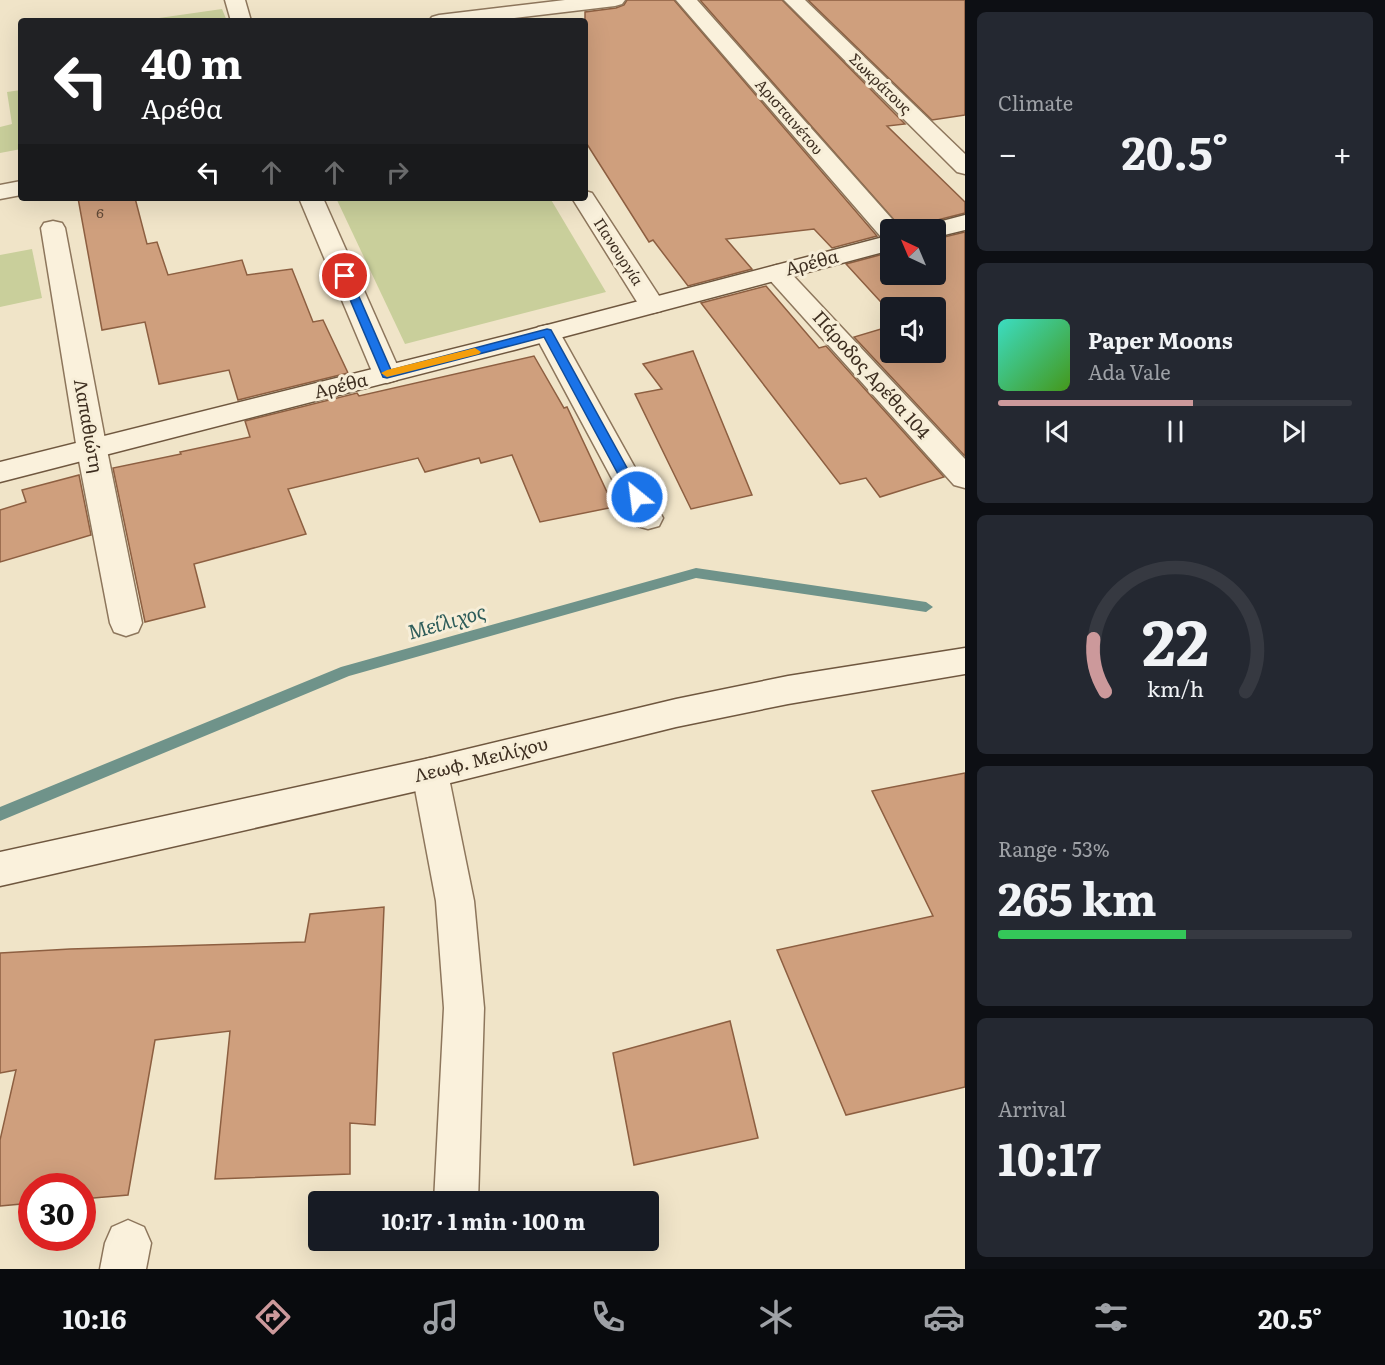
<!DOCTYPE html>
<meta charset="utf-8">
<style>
:root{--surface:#171b24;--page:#242831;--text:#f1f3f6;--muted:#9ea1a6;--line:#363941;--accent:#cc999b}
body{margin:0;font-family:Literata,serif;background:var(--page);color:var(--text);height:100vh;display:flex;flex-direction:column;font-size:22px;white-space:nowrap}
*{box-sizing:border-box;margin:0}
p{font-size:20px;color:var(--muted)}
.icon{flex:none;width:33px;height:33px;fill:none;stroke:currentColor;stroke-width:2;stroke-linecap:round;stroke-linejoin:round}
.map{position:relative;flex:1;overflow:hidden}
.drawer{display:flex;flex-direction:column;gap:12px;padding:12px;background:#0d0f14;width:420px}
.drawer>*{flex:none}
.guide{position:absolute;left:18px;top:18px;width:570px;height:183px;border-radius:6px;box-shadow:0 6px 24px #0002;background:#202124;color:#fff;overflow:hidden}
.needle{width:39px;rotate:316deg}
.tools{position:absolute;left:880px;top:219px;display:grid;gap:12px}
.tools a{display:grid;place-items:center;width:66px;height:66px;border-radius:6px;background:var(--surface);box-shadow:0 6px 24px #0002;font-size:30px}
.speed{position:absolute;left:18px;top:1173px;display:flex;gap:12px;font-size:30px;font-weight:700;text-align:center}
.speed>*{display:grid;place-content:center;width:78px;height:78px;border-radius:50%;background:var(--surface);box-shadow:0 6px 24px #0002;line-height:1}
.speed .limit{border:9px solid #d22;background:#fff;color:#111}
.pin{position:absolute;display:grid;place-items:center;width:51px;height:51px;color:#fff;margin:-26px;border:3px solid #fff;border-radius:50%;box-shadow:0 2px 6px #0007}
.me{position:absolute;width:66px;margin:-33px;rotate:331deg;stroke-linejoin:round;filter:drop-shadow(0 0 4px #0008)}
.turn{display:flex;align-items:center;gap:21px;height:126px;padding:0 24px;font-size:27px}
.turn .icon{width:78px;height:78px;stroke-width:2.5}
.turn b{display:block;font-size:42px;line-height:51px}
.lanes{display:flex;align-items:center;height:57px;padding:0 24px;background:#0003;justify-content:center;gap:30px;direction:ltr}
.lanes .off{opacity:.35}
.big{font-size:45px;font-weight:700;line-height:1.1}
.drawer .card{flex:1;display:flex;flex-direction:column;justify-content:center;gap:9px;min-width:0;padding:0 21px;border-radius:9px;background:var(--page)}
.drawer .dial{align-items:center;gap:0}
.dial svg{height:156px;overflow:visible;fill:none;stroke:var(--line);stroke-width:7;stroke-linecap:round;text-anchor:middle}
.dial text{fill:var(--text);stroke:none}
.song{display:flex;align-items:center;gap:18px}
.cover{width:72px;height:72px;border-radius:9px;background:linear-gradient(135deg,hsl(170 70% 55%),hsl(100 70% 35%))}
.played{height:6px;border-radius:3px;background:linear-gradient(90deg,var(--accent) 55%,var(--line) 55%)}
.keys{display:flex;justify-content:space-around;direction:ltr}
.heat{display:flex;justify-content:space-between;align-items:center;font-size:33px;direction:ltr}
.charge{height:9px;border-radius:4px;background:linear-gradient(90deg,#34c759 53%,var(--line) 0)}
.trip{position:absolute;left:308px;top:1191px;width:351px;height:60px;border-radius:6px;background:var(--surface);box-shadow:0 6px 24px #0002;font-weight:700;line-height:60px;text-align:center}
.tabs{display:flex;height:96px;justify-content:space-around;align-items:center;background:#090b0e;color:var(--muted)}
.tabs .icon{width:42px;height:42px}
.tabs .selected{color:var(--accent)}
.tabs b{font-size:27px;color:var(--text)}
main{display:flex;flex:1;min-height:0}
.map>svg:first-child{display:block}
.green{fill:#c9cf9b}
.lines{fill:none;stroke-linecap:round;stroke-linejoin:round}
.stream{fill:#6f938a;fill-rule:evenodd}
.building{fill:#cf9f7d;stroke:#8d5f41;stroke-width:1.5}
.street-casing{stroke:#8d765c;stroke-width:3}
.secondary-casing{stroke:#6f573f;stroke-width:3}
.street{fill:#faf1dc;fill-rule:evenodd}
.secondary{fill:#faf1dc;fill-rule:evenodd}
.route{fill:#1a73e8;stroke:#114b97;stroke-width:1.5}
.slow{fill:#f59e0b}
.labels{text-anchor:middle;stroke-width:6;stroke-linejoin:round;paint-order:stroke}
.far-number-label{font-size:14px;fill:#624a37}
.far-street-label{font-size:15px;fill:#3d2e20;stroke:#f7eed8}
.street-label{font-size:18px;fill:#3d2e20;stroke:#f7eed8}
.water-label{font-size:20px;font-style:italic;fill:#2f5d5a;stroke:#f7eed8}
</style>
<main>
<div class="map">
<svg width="965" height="1269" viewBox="0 0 965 1269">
<rect width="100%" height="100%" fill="#f0e4c8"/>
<g class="green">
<polygon points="222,9 227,21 138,21"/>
<polygon points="21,90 21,149 0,153 0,127 12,124 7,92"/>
<polygon points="336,198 550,198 606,292 405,344"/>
<polygon points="32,249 42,298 0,307 0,255"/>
</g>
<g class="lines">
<polygon class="stream" points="696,568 926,602 933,607 926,612 696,578 349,676 0,821 0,807 341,667"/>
</g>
<g class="building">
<polygon points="627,0 674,0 877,236 832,248 814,229 726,239 752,269 688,286 653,240 649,242 585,141 585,12 616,8 624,5"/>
<polygon points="700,0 782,0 905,124 887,126 965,202 965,213 926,223 922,230 903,230"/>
<polygon points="808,0 965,0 965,115 932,120"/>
<polygon points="78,198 135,198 147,244 157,242 168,275 242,260 247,275 292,269 313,322 323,320 348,373 238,400 229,370 159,384 145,322 102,330"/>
<polygon points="965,232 965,456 854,337 891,326 891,352 936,352 936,308 891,308 891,313 846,264 891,252 891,274 936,274 936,239"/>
<polygon points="766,286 819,348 826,346 944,477 880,497 866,478 840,484 701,303"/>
<polygon points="693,351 752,495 691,509 635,394 662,389 643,364"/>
<polygon points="534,356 564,408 567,407 614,507 540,522 512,455 481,463 479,458 425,472 418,458 288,489 306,534 194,564 205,607 145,622 113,468 181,454 180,452 250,437 245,421 357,393 359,396"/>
<polygon points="79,475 91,535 0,562 0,510 26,502 22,490"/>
<polygon points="965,773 965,1087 846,1115 777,950 933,916 872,791"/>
<polygon points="384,907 375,1125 350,1123 350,1174 215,1179 230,1031 155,1040 128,1195 82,1199 82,1186 32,1186 32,1203 0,1206 0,1140 16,1070 0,1073 0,953 70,949 305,942 310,914"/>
<polygon points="730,1021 758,1138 634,1165 613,1053"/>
</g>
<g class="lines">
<defs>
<g id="street">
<polygon points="225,0 245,0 251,21 231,21"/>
<polygon points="565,0 625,0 622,4 615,6 489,21 429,21 432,17 439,15"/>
<polygon points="676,0 697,0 900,228 901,230 891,230 891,240 882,238"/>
<polygon points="784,0 805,0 965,154 965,174 957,172"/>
<polygon points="21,181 21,195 0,199 0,185"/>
<polygon points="585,191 592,193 665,305 661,311 652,313 643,311 639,305 572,198 585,198"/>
<polygon points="299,198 323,198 401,374 397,380 387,383 377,380 373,374"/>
<polygon points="53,221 62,223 65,228 107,450 142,623 138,632 126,636 114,632 110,623 77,450 41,228 44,223"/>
<polygon points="777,265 786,268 965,459 965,488 954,485 768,278 764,273 768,268"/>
<polygon points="547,325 556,327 560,333 663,518 659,526 648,529 637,526 633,518 534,333 538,327"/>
<polygon points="430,758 443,762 448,773 474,901 484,1008 478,1202 434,1202 444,1008 436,901 412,773 417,762"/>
<polygon points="128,1220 144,1227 151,1243 146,1269 100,1269 105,1243 112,1227"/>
</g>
<g id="secondary">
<polygon points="965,215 965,230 936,237 936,230 924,230 927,225"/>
<polygon points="891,235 891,250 514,350 0,482 0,462 513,334"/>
<polygon points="965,648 965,674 788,704 676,727 430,788 0,886 0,852 430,758 676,699 788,676"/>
</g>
</defs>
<use href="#street" class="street-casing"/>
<use href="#secondary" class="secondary-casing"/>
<use href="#street" class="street"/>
<use href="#secondary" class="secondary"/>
</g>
<polygon class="route" points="345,273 350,276 391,370 547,329 551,330 643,497 641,500 632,500 544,337 387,378 383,377 340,276"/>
<polygon class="slow" points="475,348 481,352 479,354 387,377 381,373 387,370"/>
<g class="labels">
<g class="far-number-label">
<text x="100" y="218">6</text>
</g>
<g class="far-street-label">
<text transform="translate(880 84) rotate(44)" y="5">Σωκράτους</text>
<text transform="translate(789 117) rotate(49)" y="5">Αρισταινέτου</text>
<text transform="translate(618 252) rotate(57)" y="5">Πανουργία</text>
</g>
<g class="street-label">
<text transform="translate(812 263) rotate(-15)" y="6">Αρέθα</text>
<text transform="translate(871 375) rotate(48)" y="6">Πάροδος Αρέθα 104</text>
<text transform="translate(341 386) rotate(-14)" y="6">Αρέθα</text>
<text transform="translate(88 426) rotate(80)" y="6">Λαπαθιώτη</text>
<text transform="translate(481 760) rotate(-14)" y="6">Λεωφ. Μειλίχου</text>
</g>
<g class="water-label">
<text transform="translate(447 622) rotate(-16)" y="7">Μείλιχος</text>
</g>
</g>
</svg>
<div class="tools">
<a><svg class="needle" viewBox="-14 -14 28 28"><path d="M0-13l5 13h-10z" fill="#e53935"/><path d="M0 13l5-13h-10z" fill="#9ea1a6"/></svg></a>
<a><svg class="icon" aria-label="sound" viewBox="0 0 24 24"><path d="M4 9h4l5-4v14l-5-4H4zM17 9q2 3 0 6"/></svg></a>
</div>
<div class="speed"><div class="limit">30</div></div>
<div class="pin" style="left:345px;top:276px;background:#d93025"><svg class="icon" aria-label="arrive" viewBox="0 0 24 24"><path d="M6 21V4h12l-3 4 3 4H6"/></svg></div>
<svg class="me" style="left:637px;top:497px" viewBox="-20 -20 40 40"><circle r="17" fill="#1a73e8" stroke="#fff" stroke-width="3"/><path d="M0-11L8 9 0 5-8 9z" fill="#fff"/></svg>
<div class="trip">10:17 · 1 min · 100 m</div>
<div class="guide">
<div class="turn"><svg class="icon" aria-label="left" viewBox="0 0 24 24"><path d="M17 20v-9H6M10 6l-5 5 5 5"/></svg><div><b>40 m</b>Αρέθα</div></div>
<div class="lanes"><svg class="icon" aria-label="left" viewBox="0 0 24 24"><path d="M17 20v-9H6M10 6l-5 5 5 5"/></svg><svg class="icon off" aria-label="ahead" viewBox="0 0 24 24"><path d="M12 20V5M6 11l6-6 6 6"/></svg><svg class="icon off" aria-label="ahead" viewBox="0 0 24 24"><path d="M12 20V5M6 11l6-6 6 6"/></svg><svg class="icon off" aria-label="right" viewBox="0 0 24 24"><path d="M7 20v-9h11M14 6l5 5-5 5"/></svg></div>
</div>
</div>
<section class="drawer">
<div class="card"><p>Climate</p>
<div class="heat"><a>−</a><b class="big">20.5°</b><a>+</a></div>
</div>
<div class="card">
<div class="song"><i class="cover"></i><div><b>Paper Moons</b><p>Ada Vale</p></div></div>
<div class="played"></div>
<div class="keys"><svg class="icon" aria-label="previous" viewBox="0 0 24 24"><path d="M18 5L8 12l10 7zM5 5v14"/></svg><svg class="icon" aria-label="pause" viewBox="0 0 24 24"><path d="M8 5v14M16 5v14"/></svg><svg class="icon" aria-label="next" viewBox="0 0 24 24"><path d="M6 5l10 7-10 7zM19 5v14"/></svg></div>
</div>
<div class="card dial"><svg viewBox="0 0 100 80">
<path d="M14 69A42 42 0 1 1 86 69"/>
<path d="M14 69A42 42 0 0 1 8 42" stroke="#cc999b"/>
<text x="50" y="56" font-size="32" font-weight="700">22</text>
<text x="50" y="72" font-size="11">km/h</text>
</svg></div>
<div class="card"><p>Range · 53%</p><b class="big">265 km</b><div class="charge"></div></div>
<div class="card"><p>Arrival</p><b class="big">10:17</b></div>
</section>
</main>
<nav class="tabs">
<b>10:16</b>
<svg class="icon selected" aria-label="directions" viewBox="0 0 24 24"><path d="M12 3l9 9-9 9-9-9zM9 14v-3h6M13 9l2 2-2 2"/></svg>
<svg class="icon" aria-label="music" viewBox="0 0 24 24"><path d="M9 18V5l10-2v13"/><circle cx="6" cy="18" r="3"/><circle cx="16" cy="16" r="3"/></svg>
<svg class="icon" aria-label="phone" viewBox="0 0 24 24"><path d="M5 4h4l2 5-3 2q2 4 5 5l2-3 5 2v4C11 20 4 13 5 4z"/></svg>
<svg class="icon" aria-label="climate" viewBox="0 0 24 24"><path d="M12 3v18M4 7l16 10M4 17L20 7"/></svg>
<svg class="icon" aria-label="car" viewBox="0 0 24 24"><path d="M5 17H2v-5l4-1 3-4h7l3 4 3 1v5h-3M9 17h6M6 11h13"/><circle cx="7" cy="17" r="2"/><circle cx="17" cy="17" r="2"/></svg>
<svg class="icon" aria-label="filters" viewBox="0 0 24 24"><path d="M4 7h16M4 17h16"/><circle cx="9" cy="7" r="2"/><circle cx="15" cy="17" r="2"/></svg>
<b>20.5°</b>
</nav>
